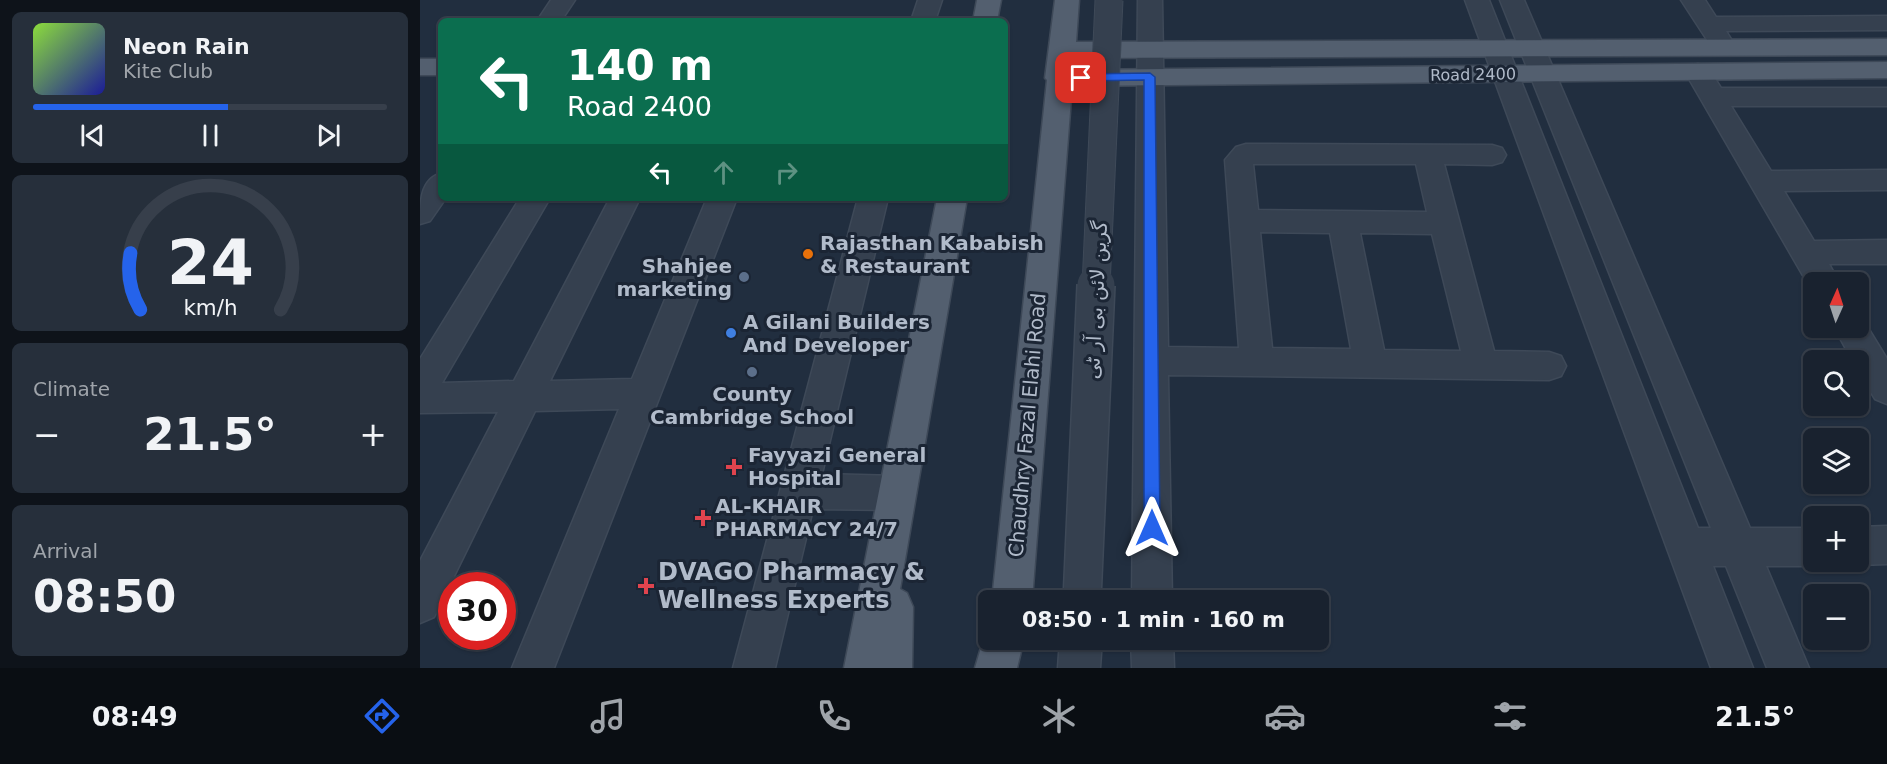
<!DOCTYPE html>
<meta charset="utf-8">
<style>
:root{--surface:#19222f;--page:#262f3b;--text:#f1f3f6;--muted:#9fa4aa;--line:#373f4b;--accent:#2563eb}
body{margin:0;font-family:"DejaVu Sans","Noto Sans Arabic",sans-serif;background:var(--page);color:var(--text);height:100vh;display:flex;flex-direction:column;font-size:22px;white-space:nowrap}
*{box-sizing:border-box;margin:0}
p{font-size:20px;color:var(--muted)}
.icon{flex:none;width:33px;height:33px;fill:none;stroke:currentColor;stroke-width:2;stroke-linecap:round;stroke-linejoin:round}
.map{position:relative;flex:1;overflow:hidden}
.side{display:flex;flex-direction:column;gap:12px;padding:12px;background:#0e131a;width:420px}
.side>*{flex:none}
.guide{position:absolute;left:18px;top:18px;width:570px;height:183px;border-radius:9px;box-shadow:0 2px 4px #0004,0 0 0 2px var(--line);background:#0b6e4f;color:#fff;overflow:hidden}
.needle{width:39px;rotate:3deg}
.fabs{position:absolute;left:1383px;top:272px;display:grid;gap:12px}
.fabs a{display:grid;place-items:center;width:66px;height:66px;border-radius:9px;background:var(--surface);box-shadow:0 2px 4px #0004,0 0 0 2px var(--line);font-size:30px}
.speed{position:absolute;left:18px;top:572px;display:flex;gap:12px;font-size:30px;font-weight:700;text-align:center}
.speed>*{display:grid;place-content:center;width:78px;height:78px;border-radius:50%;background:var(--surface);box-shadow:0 2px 4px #0004,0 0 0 2px var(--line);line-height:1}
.speed .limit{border:9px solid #d22;background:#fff;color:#111}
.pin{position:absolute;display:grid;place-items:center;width:51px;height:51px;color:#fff;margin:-26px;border-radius:12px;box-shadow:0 3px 9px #0006}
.me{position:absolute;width:66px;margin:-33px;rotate:0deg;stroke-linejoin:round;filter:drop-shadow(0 0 4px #0008)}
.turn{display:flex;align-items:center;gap:21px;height:126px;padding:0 30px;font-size:27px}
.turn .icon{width:78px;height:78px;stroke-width:2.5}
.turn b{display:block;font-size:42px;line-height:51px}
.lanes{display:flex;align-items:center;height:57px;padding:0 30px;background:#0003;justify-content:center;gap:30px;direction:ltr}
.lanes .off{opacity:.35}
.big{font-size:45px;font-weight:600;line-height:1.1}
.side .card{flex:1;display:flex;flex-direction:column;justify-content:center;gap:9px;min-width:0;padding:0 21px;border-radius:9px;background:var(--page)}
.side .dial{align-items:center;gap:0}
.dial svg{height:156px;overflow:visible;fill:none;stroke:var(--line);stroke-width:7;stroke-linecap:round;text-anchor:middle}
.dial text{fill:var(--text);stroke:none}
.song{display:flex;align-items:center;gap:18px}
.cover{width:72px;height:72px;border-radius:9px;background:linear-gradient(135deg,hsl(90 70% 55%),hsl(240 70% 35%))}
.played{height:6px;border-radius:3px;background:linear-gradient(90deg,var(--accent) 55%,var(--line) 55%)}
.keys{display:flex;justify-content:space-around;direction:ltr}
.heat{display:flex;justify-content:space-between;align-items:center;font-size:33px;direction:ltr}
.trip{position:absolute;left:558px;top:590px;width:351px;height:60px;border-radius:9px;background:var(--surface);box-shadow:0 2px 4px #0004,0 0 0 2px var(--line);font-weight:600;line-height:60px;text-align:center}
.tabs{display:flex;height:96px;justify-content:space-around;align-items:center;background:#0a0e13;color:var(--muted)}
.tabs .icon{width:42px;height:42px}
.tabs .current{color:var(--accent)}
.tabs b{font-size:27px;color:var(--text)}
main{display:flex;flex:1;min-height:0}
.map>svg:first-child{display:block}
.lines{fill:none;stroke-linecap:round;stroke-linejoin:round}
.minor-casing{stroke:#3e4958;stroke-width:3}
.major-casing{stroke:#3e4958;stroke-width:3}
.minor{fill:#35404f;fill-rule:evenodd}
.major{fill:#535f6f;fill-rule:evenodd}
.minor-bridge-far1-casing{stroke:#3e4958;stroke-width:29;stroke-linecap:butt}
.minor-bridge-casing{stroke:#3e4958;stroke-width:40;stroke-linecap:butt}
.minor-bridge-far1{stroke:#35404f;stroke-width:27}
.minor-bridge{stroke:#35404f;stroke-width:37}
.route{fill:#2563eb;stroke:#184099;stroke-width:1.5}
.food-dot{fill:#e8710a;stroke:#1b2534;stroke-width:2}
.service-dot{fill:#5c6f8a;stroke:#1b2534;stroke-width:2}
.shop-dot{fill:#3f7fe0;stroke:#1b2534;stroke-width:2}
.health-dot{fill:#e0444e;stroke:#1b2534;stroke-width:2}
.labels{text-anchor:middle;stroke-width:6;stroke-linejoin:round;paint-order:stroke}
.far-street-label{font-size:16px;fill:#b1bbca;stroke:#1b2534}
.poi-label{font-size:20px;font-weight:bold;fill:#b1bbca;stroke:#1b2534;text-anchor:start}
.street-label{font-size:20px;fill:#b1bbca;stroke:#1b2534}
.near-poi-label{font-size:24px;font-weight:bold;fill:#b1bbca;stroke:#1b2534;text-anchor:start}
</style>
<main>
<section class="side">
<div class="card">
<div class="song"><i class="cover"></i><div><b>Neon Rain</b><p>Kite Club</p></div></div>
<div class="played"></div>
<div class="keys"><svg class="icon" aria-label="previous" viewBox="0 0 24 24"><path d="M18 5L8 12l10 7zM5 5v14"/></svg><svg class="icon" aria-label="pause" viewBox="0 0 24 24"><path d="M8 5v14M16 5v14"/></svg><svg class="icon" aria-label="next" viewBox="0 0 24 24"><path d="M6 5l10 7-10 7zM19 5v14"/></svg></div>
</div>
<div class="card dial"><svg viewBox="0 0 100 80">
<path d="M14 69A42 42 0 1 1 86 69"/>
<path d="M14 69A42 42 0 0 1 9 40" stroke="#2563eb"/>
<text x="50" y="56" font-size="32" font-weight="700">24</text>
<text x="50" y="72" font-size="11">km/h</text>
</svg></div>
<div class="card"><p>Climate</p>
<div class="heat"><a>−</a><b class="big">21.5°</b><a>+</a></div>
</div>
<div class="card"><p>Arrival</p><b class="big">08:50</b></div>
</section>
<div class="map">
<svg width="1467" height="668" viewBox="0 0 1467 668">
<rect width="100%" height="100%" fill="#212e3f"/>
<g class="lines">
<defs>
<g id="minor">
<polygon points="131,0 155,0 141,21 117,21"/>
<polygon points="498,0 522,0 515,21 491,21"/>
<path d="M718 0H742L748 347 819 348 805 160 816 147 826 144 1072 145 1082 148 1086 155 1082 162 1072 165 1024 164 1074 351 1129 352 1141 356 1146 366 1141 376 1129 380 748 375 752 600H712ZM833 164H996L1007 212 838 210ZM840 232 910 233 931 349 852 348ZM940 233 1012 234 1041 351 964 350Z"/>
<polygon points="1045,0 1069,0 1278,528 1291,528 1080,0 1104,0 1330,528 1394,528 1394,561 1406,561 1394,566 1346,566 1389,668 1347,668 1306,566 1293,566 1333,668 1291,668"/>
<polygon points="1261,0 1285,0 1296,17 1467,16 1467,30 1306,31 1314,44 1311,49 1302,52 1293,49"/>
<polygon points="1278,64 1287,66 1301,88 1467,88 1467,106 1311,106 1351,171 1467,170 1467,190 1364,191 1394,241 1467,240 1467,264 1409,264 1419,282 1394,282 1392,291 1265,72 1269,66"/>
<path d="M21 173V198H26L10 221 0 224C0 202 0 180 21 173Z"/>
<polygon points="100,198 130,198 22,383 94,381 190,198 220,198 130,381 212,379 287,198 317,198 134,668 92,668 199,409 115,411 14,617 0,623 0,561 78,412 0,413 0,359"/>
<polygon points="438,198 468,198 402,474 477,476 490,481 496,493 490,505 477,510 393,509 355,668 313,668"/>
<polygon points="1438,317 1442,318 1467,359 1467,404 1455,399 1438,371 1438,360 1432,360 1414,327 1438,327"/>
<polygon points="1467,526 1467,564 1438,565 1428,561 1438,561 1438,527"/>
<polygon points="640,639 682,639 680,668 638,668"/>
<polygon points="711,639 753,639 754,668 712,668"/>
</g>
<g id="major">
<polygon points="557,0 581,0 577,21 553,21"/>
<polygon points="635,0 659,0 656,42 1467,39 1467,55 654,58 653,70 1467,62 1467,78 652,86 612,600 572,600 627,80 625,78"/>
<rect x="0" y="59" width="21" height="16"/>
<polygon points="517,198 547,198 480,589 487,593 493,607 492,668 424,668"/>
<polygon points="568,624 568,639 604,639 597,668 555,668"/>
</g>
</defs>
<use href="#minor" class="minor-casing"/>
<use href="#major" class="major-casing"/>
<use href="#minor" class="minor"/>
<use href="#major" class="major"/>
<defs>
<polyline id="minor-bridge-far1" points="676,286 689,0"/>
<polyline id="minor-bridge" points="662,600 676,285"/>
</defs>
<use href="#minor-bridge-far1" class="minor-bridge-far1-casing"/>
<use href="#minor-bridge" class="minor-bridge-casing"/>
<use href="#minor-bridge-far1" class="minor-bridge-far1"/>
<use href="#minor-bridge" class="minor-bridge"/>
</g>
<polygon class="route" points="730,73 735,77 740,528 737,534 732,536 726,534 724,528 724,80 661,81 656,78 661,74"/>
<circle class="food-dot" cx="388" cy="254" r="6"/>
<g class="service-dot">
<circle cx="324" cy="277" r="6"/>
<circle cx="332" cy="372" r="6"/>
</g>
<circle class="shop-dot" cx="311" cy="333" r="6"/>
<g class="health-dot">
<path d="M311 458h6v6h6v6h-6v6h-6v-6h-6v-6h6z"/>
<path d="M280 509h6v6h6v6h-6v6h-6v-6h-6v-6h6z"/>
<path d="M223 577h6v6h6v6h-6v6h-6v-6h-6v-6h6z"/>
</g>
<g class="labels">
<g class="far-street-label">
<text transform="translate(1053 74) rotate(-1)" y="6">Road 2400</text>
</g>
<g class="poi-label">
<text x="400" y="250">Rajasthan Kababish<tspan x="400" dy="23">&amp; Restaurant</tspan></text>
<text x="312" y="273" text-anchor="end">Shahjee<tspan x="312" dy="23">marketing</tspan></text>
<text x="323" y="329">A Gilani Builders<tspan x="323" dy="23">And Developer</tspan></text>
<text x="332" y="401" text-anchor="middle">County<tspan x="332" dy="23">Cambridge School</tspan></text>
<text x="328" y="462">Fayyazi General<tspan x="328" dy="23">Hospital</tspan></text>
<text x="295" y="513">AL-KHAIR<tspan x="295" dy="23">PHARMACY 24/7</tspan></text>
</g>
<g class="street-label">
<text transform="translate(676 300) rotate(-87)" y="7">گرین لائن بی آر ٹی</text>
<text transform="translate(607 425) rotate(-85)" y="7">Chaudhry Fazal Elahi Road</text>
</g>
<g class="near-poi-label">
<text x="238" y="580">DVAGO Pharmacy &amp;<tspan x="238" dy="28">Wellness Experts</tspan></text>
</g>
</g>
</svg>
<div class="fabs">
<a><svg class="needle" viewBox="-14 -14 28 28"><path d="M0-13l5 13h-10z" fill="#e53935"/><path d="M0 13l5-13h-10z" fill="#9fa4aa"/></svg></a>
<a><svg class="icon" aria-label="search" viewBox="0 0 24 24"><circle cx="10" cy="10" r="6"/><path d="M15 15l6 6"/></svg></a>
<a><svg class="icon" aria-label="layers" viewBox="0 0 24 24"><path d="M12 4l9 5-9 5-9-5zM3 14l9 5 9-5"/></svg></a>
<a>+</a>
<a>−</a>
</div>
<div class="speed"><div class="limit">30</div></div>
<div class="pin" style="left:661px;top:78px;background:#d93025"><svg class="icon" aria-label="arrive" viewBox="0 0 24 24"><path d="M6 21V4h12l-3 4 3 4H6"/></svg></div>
<svg class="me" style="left:732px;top:528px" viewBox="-20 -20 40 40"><path d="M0-17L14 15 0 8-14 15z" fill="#2563eb" stroke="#fff" stroke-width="4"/></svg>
<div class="trip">08:50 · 1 min · 160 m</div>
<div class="guide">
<div class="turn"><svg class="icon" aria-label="left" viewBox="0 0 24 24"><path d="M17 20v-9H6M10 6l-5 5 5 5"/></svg><div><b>140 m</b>Road 2400</div></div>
<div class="lanes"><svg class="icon" aria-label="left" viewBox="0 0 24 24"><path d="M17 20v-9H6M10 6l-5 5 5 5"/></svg><svg class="icon off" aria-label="ahead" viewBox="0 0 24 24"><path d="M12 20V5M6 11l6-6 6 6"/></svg><svg class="icon off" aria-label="right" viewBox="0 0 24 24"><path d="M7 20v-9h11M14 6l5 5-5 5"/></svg></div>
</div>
</div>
</main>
<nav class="tabs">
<b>08:49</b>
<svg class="icon current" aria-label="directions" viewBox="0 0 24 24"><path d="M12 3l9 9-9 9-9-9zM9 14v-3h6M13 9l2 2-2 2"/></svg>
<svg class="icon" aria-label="music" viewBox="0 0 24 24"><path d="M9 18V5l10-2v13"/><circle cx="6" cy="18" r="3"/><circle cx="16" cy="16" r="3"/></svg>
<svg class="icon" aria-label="phone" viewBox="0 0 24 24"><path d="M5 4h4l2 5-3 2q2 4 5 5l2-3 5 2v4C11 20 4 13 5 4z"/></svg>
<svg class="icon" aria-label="climate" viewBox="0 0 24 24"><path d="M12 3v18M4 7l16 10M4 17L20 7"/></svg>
<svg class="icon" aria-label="car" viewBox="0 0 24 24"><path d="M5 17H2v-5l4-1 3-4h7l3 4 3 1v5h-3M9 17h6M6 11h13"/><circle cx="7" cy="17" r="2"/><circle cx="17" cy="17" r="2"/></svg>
<svg class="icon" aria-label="filters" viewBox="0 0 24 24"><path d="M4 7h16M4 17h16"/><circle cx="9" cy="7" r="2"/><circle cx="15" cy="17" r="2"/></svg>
<b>21.5°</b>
</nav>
